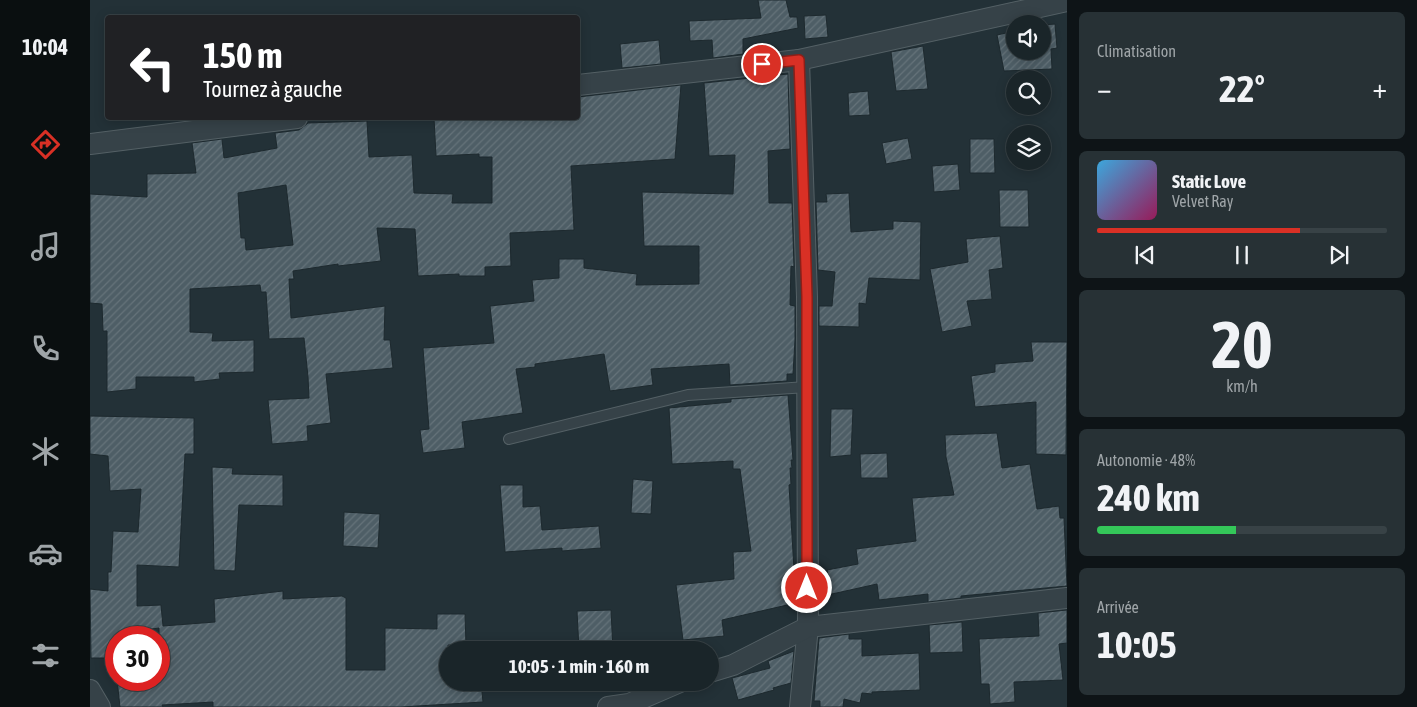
<!DOCTYPE html>
<html lang="fr">
<meta charset="utf-8">
<style>
:root{--surface:#1a2529;--page:#273135;--text:#f1f3f6;--muted:#9fa5a8;--line:#384246;--accent:#d93025}
body{margin:0;font-family:"Asap Condensed",sans-serif;background:var(--page);color:var(--text);height:100vh;display:flex;flex-direction:column;font-size:19px;white-space:nowrap}
*{box-sizing:border-box;margin:0}
p{font-size:16px;color:var(--muted)}
.icon{flex:none;width:28px;height:28px;fill:none;stroke:currentColor;stroke-width:2;stroke-linecap:round;stroke-linejoin:round}
.map{position:relative;flex:1;overflow:hidden}
.drawer{display:flex;flex-direction:column;gap:12px;padding:12px;background:#0e1417;width:350px}
.drawer>*{flex:none}
.hud{position:absolute;left:15px;top:15px;width:475px;height:105px;border-radius:5px;box-shadow:0 2px 12px #0003,0 0 0 1px var(--line);background:#202124;color:#fff;overflow:hidden}
.tools{position:absolute;left:916px;top:15px;display:grid;gap:10px}
.tools a{display:grid;place-items:center;width:45px;height:45px;border-radius:50%;background:var(--surface);box-shadow:0 2px 12px #0003,0 0 0 1px var(--line);font-size:25px}
.speed{position:absolute;left:15px;top:626px;display:flex;gap:10px;font-size:25px;font-weight:700;text-align:center}
.speed>*{display:grid;place-content:center;width:65px;height:65px;border-radius:50%;background:var(--surface);box-shadow:0 2px 12px #0003,0 0 0 1px var(--line);line-height:1}
.speed .limit{border:8px solid #d22;background:#fff;color:#111}
.pin{position:absolute;display:grid;place-items:center;width:42px;height:42px;color:#fff;margin:-21px;border:2px solid #fff;border-radius:50%;box-shadow:0 1px 5px #0007}
.me{position:absolute;width:55px;margin:-28px;rotate:0deg;stroke-linejoin:round;filter:drop-shadow(0 0 4px #0008)}
.turn{display:flex;align-items:center;gap:18px;height:105px;padding:0 15px;font-size:22px}
.turn .icon{width:65px;height:65px;stroke-width:2.5}
.turn b{display:block;font-size:35px;line-height:42px}
.big{font-size:38px;font-weight:700;line-height:1.1}
.drawer .tile{flex:1;display:flex;flex-direction:column;justify-content:center;gap:8px;min-width:0;padding:0 18px;border-radius:8px;background:var(--page)}
.drawer .dial{align-items:center;gap:0}
.dial b{font-size:65px;line-height:1}
.song{display:flex;align-items:center;gap:15px}
.cover{width:60px;height:60px;border-radius:8px;background:linear-gradient(135deg,hsl(200 70% 55%),hsl(330 70% 35%))}
.played{height:5px;border-radius:2px;background:linear-gradient(90deg,var(--accent) 70%,var(--line) 70%)}
.keys{display:flex;justify-content:space-around;direction:ltr}
.heat{display:flex;justify-content:space-between;align-items:center;font-size:28px;direction:ltr}
.charge{height:8px;border-radius:4px;background:linear-gradient(90deg,#34c759 48%,var(--line) 0)}
.trip{position:absolute;left:349px;top:641px;width:280px;height:50px;border-radius:25px;background:var(--surface);box-shadow:0 2px 12px #0003,0 0 0 1px var(--line);font-weight:700;line-height:50px;text-align:center}
main{display:flex;flex:1;min-height:0}
.dock{display:flex;flex-direction:column;width:90px;justify-content:space-around;align-items:center;background:#0a0f10;color:var(--muted)}
.dock .icon{width:35px;height:35px}
.dock .current{color:var(--accent)}
.dock b{font-size:22px;color:var(--text)}
.map>svg:first-child{display:block}
.building{fill:url(#building-hatch);stroke:#1d292e;fill-rule:evenodd}
.lines{fill:none;stroke-linecap:round;stroke-linejoin:round}
.service-casing{stroke:#546065;stroke-width:12}
.minor-casing{stroke:#546065;stroke-width:22}
.service{stroke:#364248;stroke-width:10}
.minor{stroke:#364248;stroke-width:20}
.route-casing{stroke:#8d1f18;stroke-width:12}
.route{stroke:#d93025;stroke-width:9}
</style>
<main>
<nav class="dock">
<b>10:04</b>
<svg class="icon current" aria-label="directions" viewBox="0 0 24 24"><path d="M12 3l9 9-9 9-9-9zM9 14v-3h6M13 9l2 2-2 2"/></svg>
<svg class="icon" aria-label="music" viewBox="0 0 24 24"><path d="M9 18V5l10-2v13"/><circle cx="6" cy="18" r="3"/><circle cx="16" cy="16" r="3"/></svg>
<svg class="icon" aria-label="phone" viewBox="0 0 24 24"><path d="M5 4h4l2 5-3 2q2 4 5 5l2-3 5 2v4C11 20 4 13 5 4z"/></svg>
<svg class="icon" aria-label="climate" viewBox="0 0 24 24"><path d="M12 3v18M4 7l16 10M4 17L20 7"/></svg>
<svg class="icon" aria-label="car" viewBox="0 0 24 24"><path d="M5 17H2v-5l4-1 3-4h7l3 4 3 1v5h-3M9 17h6M6 11h13"/><circle cx="7" cy="17" r="2"/><circle cx="17" cy="17" r="2"/></svg>
<svg class="icon" aria-label="filters" viewBox="0 0 24 24"><path d="M4 7h16M4 17h16"/><circle cx="9" cy="7" r="2"/><circle cx="15" cy="17" r="2"/></svg>
</nav>
<div class="map">
<svg width="977" height="707" viewBox="0 0 977 707">
<defs>
<pattern id="building-hatch" width="6" height="6" patternUnits="userSpaceOnUse" patternTransform="scale(1.25)"><rect width="6" height="6" fill="#4e5e66"/><path d="M-1 1l2-2M0 6l6-6M5 7l2-2" fill="none" stroke="#65737a"/></pattern>
</defs>
<rect width="100%" height="100%" fill="#233137"/>
<g class="building">
<polygon points="668,0 696,0 700,17 707,17 708,28 653,39 653,54 623,58 622,40 600,41 599,21 671,18"/>
<polygon points="736,15 738,37 715,39 714,16"/>
<polygon points="965,24 967,48 961,49 962,69 914,71 907,35 925,31 925,51 952,51 952,25"/>
<polygon points="569,40 571,64 532,68 530,44"/>
<polygon points="833,46 838,89 806,91 801,52"/>
<polygon points="698,74 700,149 678,151 679,203 702,203 704,267 701,266 700,305 705,306 705,340 703,374 697,374 697,381 640,385 639,364 561,369 563,385 520,391 514,354 445,364 445,367 426,369 433,413 372,422 375,448 333,453 330,430 339,429 333,348 404,343 400,306 444,301 442,280 469,278 469,259 494,259 494,268 547,274 546,285 609,284 609,246 554,246 552,192 643,194 645,155 619,156 614,83"/>
<path d="M591 85 585 159 481 166 484 230 420 233 421 266 395 267V276H369V274L328 276 325 229 287 228 291 261 248 266V264L203 271 204 279H199L201 318 295 306 294 340H300L303 368 236 374 241 423 217 426 218 441 182 444 178 400 219 398 218 377 214 338 179 339 176 292H171L170 285 100 289V332L123 333 122 341 164 340V372L129 373 130 379 104 382V377H46V389L17 392V331H13L12 304 0 303V194L57 197V174L106 173 102 143 132 139 134 158 187 148 185 133 209 130 218 123 277 121 279 157 322 155 324 193 363 194 362 203H402V157H389V154L346 156 344 118H488V97ZM196 185 203 245 156 250 155 238H151L148 193Z"/>
<polygon points="778,91 780,115 759,116 758,93"/>
<polygon points="818,138 822,159 796,164 792,143"/>
<polygon points="880,139 904,139 905,173 880,173"/>
<polygon points="868,164 870,190 844,192 842,166"/>
<polygon points="909,190 938,190 939,227 910,227"/>
<polygon points="759,193 761,232 803,229 803,221 831,222 830,280 779,278 776,304 769,303 769,327 729,326 729,306 742,306 745,272 728,270 726,202 737,202 736,194"/>
<polygon points="910,236 913,268 899,270 902,299 877,301 882,326 852,332 840,269 878,262 876,239"/>
<polygon points="941,342 977,342 976,455 946,454 946,402 885,407 881,376 905,372 905,364 943,361"/>
<polygon points="698,395 703,460 701,460 702,468 700,468 701,484 699,485 706,603 632,620 634,636 593,640 586,585 644,579 643,552 661,551 650,469 643,469 643,461 582,464 579,408 641,402 641,399"/>
<polygon points="741,409 763,409 761,455 740,457"/>
<polygon points="0,416 104,418 104,454 95,454 89,567 47,565 47,606 71,605 73,626 125,622 124,599 193,591 193,599 252,596 256,598 256,670 295,670 295,628 347,629 347,614 375,614 376,645 358,645 358,682 391,682 393,702 311,707 123,707 123,702 72,705 73,707 30,707 27,680 69,680 69,628 26,634 26,658 1,658 0,589 18,591 18,572 21,572 23,531 48,532 51,489 20,491 18,456 0,454"/>
<polygon points="907,433 912,468 940,464 947,509 969,506 970,518 974,518 977,586 871,596 871,598 838,602 838,594 789,600 787,584 742,594 737,570 768,564 766,549 826,541 822,498 864,495 856,457 855,435"/>
<polygon points="797,453 798,478 771,478 770,454"/>
<polygon points="122,467 143,468 142,474 193,475 193,506 149,505 145,571 124,570"/>
<polygon points="543,479 563,481 561,514 541,513"/>
<polygon points="410,485 433,485 433,507 450,506 452,530 509,526 511,548 472,551 472,548 415,552"/>
<polygon points="254,512 290,514 288,548 253,546"/>
<polygon points="521,610 523,650 489,650 487,611"/>
<polygon points="977,610 977,643 969,644 973,680 924,682 925,702 900,704 899,684 891,684 889,639 949,636 948,613"/>
<polygon points="872,622 873,652 840,653 839,625"/>
<polygon points="759,634 759,639 772,639 772,656 829,653 830,690 782,692 782,694 772,693 770,703 754,699 753,707 730,707 730,701 724,701 729,638"/>
<polygon points="704,651 701,683 683,688 684,690 648,700 642,678 680,668 678,661"/>
</g>
<g class="lines">
<defs>
<polyline id="service" points="419,439 598,395 717,387"/>
<g id="minor">
<polyline points="709,60 717,297 718,627 710,707"/>
<polyline points="488,85 709,60 977,1"/>
<polyline points="0,144 207,118"/>
<polyline points="620,672 643,665 718,627 977,598"/>
<polyline points="0,690 10,707"/>
<polyline points="518,707 539,704 590,682"/>
</g>
</defs>
<use href="#service" class="service-casing"/>
<use href="#minor" class="minor-casing"/>
<use href="#service" class="service"/>
<use href="#minor" class="minor"/>
</g>
<g class="lines">
<defs>
<polyline id="route" points="672,64 709,60 717,297 717,588"/>
</defs>
<use href="#route" class="route-casing"/>
<use href="#route" class="route"/>
</g>
</svg>
<div class="tools">
<a><svg class="icon" aria-label="sound" viewBox="0 0 24 24"><path d="M4 9h4l5-4v14l-5-4H4zM17 9q2 3 0 6"/></svg></a>
<a><svg class="icon" aria-label="search" viewBox="0 0 24 24"><circle cx="10" cy="10" r="6"/><path d="M15 15l6 6"/></svg></a>
<a><svg class="icon" aria-label="layers" viewBox="0 0 24 24"><path d="M12 4l9 5-9 5-9-5zM3 14l9 5 9-5"/></svg></a>
</div>
<div class="speed"><div class="limit">30</div></div>
<div class="pin" style="left:672px;top:64px;background:#d93025"><svg class="icon" aria-label="arrive" viewBox="0 0 24 24"><path d="M6 21V4h12l-3 4 3 4H6"/></svg></div>
<svg class="me" style="left:717px;top:588px" viewBox="-20 -20 40 40"><circle r="17" fill="#d93025" stroke="#fff" stroke-width="3"/><path d="M0-11L8 9 0 5-8 9z" fill="#fff"/></svg>
<div class="trip">10:05 · 1 min · 160 m</div>
<div class="hud">
<div class="turn"><svg class="icon" aria-label="left" viewBox="0 0 24 24"><path d="M17 20v-9H6M10 6l-5 5 5 5"/></svg><div><b>150 m</b>Tournez à gauche</div></div>
</div>
</div>
<section class="drawer">
<div class="tile"><p>Climatisation</p>
<div class="heat"><a>−</a><b class="big">22°</b><a>+</a></div>
</div>
<div class="tile">
<div class="song"><i class="cover"></i><div><b>Static Love</b><p>Velvet Ray</p></div></div>
<div class="played"></div>
<div class="keys"><svg class="icon" aria-label="previous" viewBox="0 0 24 24"><path d="M18 5L8 12l10 7zM5 5v14"/></svg><svg class="icon" aria-label="pause" viewBox="0 0 24 24"><path d="M8 5v14M16 5v14"/></svg><svg class="icon" aria-label="next" viewBox="0 0 24 24"><path d="M6 5l10 7-10 7zM19 5v14"/></svg></div>
</div>
<div class="tile dial"><b>20</b><p>km/h</p></div>
<div class="tile"><p>Autonomie · 48%</p><b class="big">240 km</b><div class="charge"></div></div>
<div class="tile"><p>Arrivée</p><b class="big">10:05</b></div>
</section>
</main>
